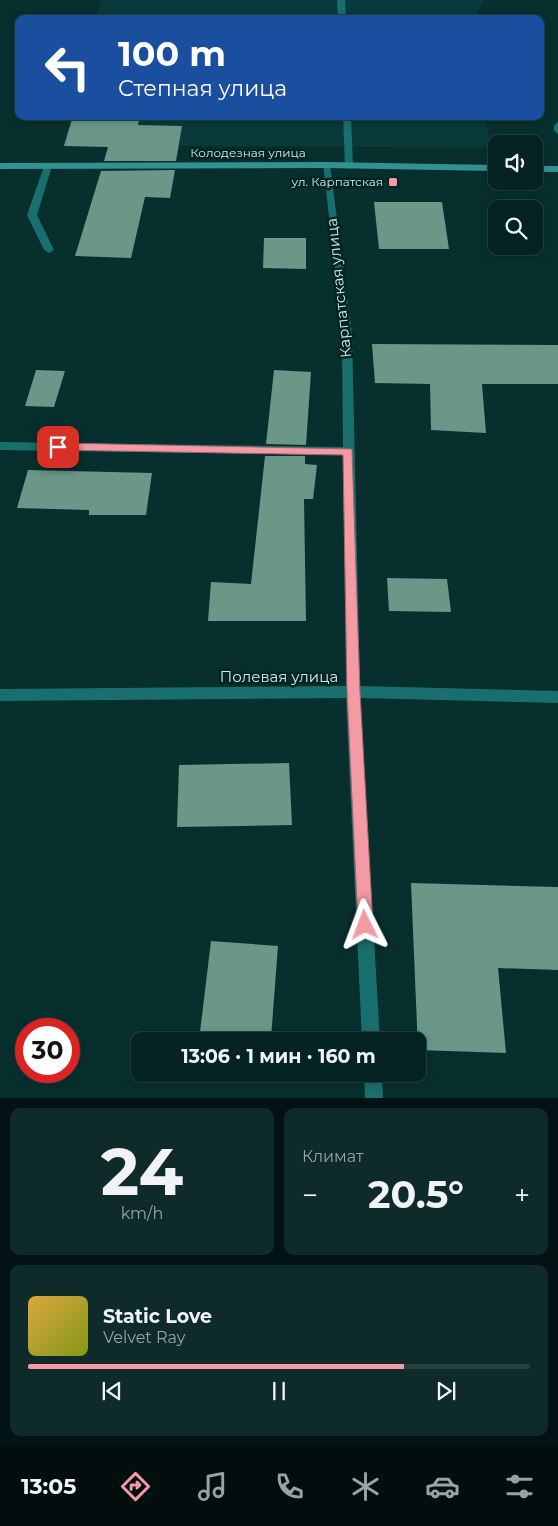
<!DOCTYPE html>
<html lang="ru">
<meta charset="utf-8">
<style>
:root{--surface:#052322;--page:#0e2b2a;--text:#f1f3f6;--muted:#97a4a5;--line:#264040;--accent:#f49aa5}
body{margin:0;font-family:Montserrat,sans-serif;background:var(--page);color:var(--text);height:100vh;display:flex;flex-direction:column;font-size:19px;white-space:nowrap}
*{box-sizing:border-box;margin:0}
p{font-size:16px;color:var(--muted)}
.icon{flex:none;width:28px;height:28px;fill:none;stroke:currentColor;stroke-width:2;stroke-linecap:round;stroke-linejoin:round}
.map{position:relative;height:1098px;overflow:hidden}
.drawer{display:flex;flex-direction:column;gap:10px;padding:10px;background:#031313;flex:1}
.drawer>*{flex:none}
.hud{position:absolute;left:15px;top:15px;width:529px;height:105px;border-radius:10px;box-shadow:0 2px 8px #0003,0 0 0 1px var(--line);background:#1a4fa0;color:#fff;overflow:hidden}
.controls{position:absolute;left:488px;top:135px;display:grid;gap:10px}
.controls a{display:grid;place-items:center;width:55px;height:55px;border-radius:10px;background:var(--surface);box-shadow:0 2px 8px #0003,0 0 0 1px var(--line);font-size:25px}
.speed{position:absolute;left:15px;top:1018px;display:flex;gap:10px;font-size:25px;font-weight:700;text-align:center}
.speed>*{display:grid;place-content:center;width:65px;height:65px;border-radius:50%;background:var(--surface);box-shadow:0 2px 8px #0003,0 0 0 1px var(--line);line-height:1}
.speed .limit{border:8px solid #d22;background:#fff;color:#111}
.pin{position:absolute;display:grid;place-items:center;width:42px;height:42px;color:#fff;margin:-21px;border-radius:10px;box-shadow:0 2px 8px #0006}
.me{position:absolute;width:55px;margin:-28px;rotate:357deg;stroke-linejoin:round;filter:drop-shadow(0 0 4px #0008)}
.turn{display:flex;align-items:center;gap:18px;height:105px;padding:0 20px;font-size:22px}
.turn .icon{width:65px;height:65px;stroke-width:2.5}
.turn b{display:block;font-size:35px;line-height:42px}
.big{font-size:38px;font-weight:700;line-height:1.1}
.drawer .tile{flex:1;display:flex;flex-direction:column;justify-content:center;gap:8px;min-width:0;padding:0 18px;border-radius:10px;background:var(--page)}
.drawer .dial{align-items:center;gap:0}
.dial b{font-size:65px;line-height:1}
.song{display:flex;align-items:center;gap:15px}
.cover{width:60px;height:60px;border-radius:8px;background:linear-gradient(135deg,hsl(40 70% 55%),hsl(70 70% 35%))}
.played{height:5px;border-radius:2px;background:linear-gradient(90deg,var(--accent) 75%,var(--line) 75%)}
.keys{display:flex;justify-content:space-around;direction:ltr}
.heat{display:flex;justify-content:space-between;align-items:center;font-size:28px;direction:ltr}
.drawer .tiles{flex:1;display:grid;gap:10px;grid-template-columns:1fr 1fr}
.tile:last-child{grid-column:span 2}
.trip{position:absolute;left:131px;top:1032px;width:295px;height:50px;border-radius:10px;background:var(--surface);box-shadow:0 2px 8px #0003,0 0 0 1px var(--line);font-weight:700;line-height:50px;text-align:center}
.dock{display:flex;height:80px;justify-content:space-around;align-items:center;background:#020e0e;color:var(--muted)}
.dock .icon{width:35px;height:35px}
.dock .on{color:var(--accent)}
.dock b{font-size:22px;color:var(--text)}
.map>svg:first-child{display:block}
.built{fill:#073a39}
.building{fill:#6a9788}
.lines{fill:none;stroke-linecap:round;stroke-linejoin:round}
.lane{fill:#196f6d;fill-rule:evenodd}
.street{fill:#196f6d;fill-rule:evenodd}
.secondary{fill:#32928f;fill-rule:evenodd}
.route{fill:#f49aa5;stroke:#9f646b}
.poi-dot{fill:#f49aa5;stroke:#002524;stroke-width:2}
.labels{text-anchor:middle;stroke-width:5;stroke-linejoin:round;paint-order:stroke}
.far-street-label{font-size:12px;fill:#cfe9e7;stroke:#002524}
.far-poi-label{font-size:12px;fill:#cfe9e7;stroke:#002524;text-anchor:end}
.street-label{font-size:15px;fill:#cfe9e7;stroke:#002524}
</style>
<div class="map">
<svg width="558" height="1099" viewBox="0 0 558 1099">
<rect width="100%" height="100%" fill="#072f2e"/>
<g class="built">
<polygon points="101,0 484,0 473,19 96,19"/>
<polygon points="70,116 484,116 492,148 63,145"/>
</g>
<g class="building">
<polygon points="73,116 140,116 138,125 182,126 176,161 104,161 108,147 64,146"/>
<polygon points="175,170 170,198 145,197 131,258 75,256 101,171"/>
<polygon points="374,202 442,202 449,249 379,249"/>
<polygon points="264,238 306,238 306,269 263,268"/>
<polygon points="372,344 558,345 558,384 482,384 486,433 431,430 430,384 375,383"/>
<polygon points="36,370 65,371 54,407 25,406"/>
<polygon points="274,370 311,372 306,445 266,444"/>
<polygon points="265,456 305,456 305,464 317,465 313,499 304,499 306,621 208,621 211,582 251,584"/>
<polygon points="28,470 152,473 146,515 89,515 89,510 17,508"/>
<polygon points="387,578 447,579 451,612 389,611"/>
<polygon points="289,763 292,825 177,827 179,765"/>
<polygon points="411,883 558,887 558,970 498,968 506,1053 418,1050"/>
<polygon points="211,941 278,946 271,1038 200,1032"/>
</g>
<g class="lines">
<g class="lane">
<polygon points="558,122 558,134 554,131 554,125"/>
<polygon points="48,163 52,166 37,215 54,250 49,253 44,250 27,215 44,166"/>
</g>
<g class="street">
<polygon points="337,0 345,0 346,19 338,19"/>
<polygon points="343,116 351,116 353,166 349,169 345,166"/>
<polygon points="323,163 330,165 352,334 360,686 558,691 558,703 360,698 380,1041 362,1041 346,698 0,701 0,689 346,686 343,455 0,450 0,442 343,447 342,334"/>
<polygon points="364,1074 382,1074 383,1099 365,1099"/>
</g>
<g class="secondary">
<polygon points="326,162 496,165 496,171 326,168 0,169 0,163"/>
<rect x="534" y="166" width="24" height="6"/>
</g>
</g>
<polygon class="route" points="58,443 352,449 360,692 373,925 371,930 365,932 360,930 358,925 347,692 343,455 58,450 53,447"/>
<rect class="poi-dot" x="388" y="177" width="10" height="10" rx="2.5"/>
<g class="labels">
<g class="far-street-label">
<text x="248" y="157">Колодезная улица</text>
</g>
<g class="far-poi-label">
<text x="383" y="186">ул. Карпатская</text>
</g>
<g class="street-label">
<text transform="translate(339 288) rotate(-96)" y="5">Карпатская улица</text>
<text x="279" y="682">Полевая улица</text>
</g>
</g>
</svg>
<div class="controls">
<a><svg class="icon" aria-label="sound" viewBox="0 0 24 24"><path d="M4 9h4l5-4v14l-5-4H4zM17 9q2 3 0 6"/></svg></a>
<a><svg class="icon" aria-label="search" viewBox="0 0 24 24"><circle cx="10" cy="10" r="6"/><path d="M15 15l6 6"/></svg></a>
</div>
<div class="speed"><div class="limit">30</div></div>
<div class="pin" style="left:58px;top:447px;background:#d93025"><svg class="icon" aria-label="arrive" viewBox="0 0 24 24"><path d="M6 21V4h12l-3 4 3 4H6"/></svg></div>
<svg class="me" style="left:365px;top:925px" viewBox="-20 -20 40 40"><path d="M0-17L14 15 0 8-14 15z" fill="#f49aa5" stroke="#fff" stroke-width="4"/></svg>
<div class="trip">13:06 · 1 мин · 160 m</div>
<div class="hud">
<div class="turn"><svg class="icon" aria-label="left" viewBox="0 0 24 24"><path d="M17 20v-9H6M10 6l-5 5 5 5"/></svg><div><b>100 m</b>Степная улица</div></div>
</div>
</div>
<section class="drawer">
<div class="tiles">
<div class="tile dial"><b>24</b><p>km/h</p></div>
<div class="tile"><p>Климат</p>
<div class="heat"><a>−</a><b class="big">20.5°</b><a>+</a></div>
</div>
<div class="tile">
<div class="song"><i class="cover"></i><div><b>Static Love</b><p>Velvet Ray</p></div></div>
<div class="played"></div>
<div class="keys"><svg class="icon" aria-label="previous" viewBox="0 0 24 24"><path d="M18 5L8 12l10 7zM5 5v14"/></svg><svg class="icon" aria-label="pause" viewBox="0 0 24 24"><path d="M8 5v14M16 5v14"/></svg><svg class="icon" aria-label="next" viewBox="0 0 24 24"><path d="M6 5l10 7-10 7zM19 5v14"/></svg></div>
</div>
</div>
</section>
<nav class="dock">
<b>13:05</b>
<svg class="icon on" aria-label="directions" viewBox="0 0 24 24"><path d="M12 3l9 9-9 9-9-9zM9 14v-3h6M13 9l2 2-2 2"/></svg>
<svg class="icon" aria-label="music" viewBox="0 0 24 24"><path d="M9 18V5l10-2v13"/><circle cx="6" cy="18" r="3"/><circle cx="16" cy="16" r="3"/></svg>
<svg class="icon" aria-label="phone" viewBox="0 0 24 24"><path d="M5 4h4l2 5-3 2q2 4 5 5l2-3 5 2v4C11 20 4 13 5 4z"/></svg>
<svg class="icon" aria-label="climate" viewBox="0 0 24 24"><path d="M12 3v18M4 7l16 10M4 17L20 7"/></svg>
<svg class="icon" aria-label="car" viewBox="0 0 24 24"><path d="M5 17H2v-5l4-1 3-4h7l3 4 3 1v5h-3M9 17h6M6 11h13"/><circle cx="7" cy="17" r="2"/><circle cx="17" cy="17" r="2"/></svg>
<svg class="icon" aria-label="filters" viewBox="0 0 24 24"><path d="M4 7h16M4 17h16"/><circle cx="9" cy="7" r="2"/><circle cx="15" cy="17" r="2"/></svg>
</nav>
